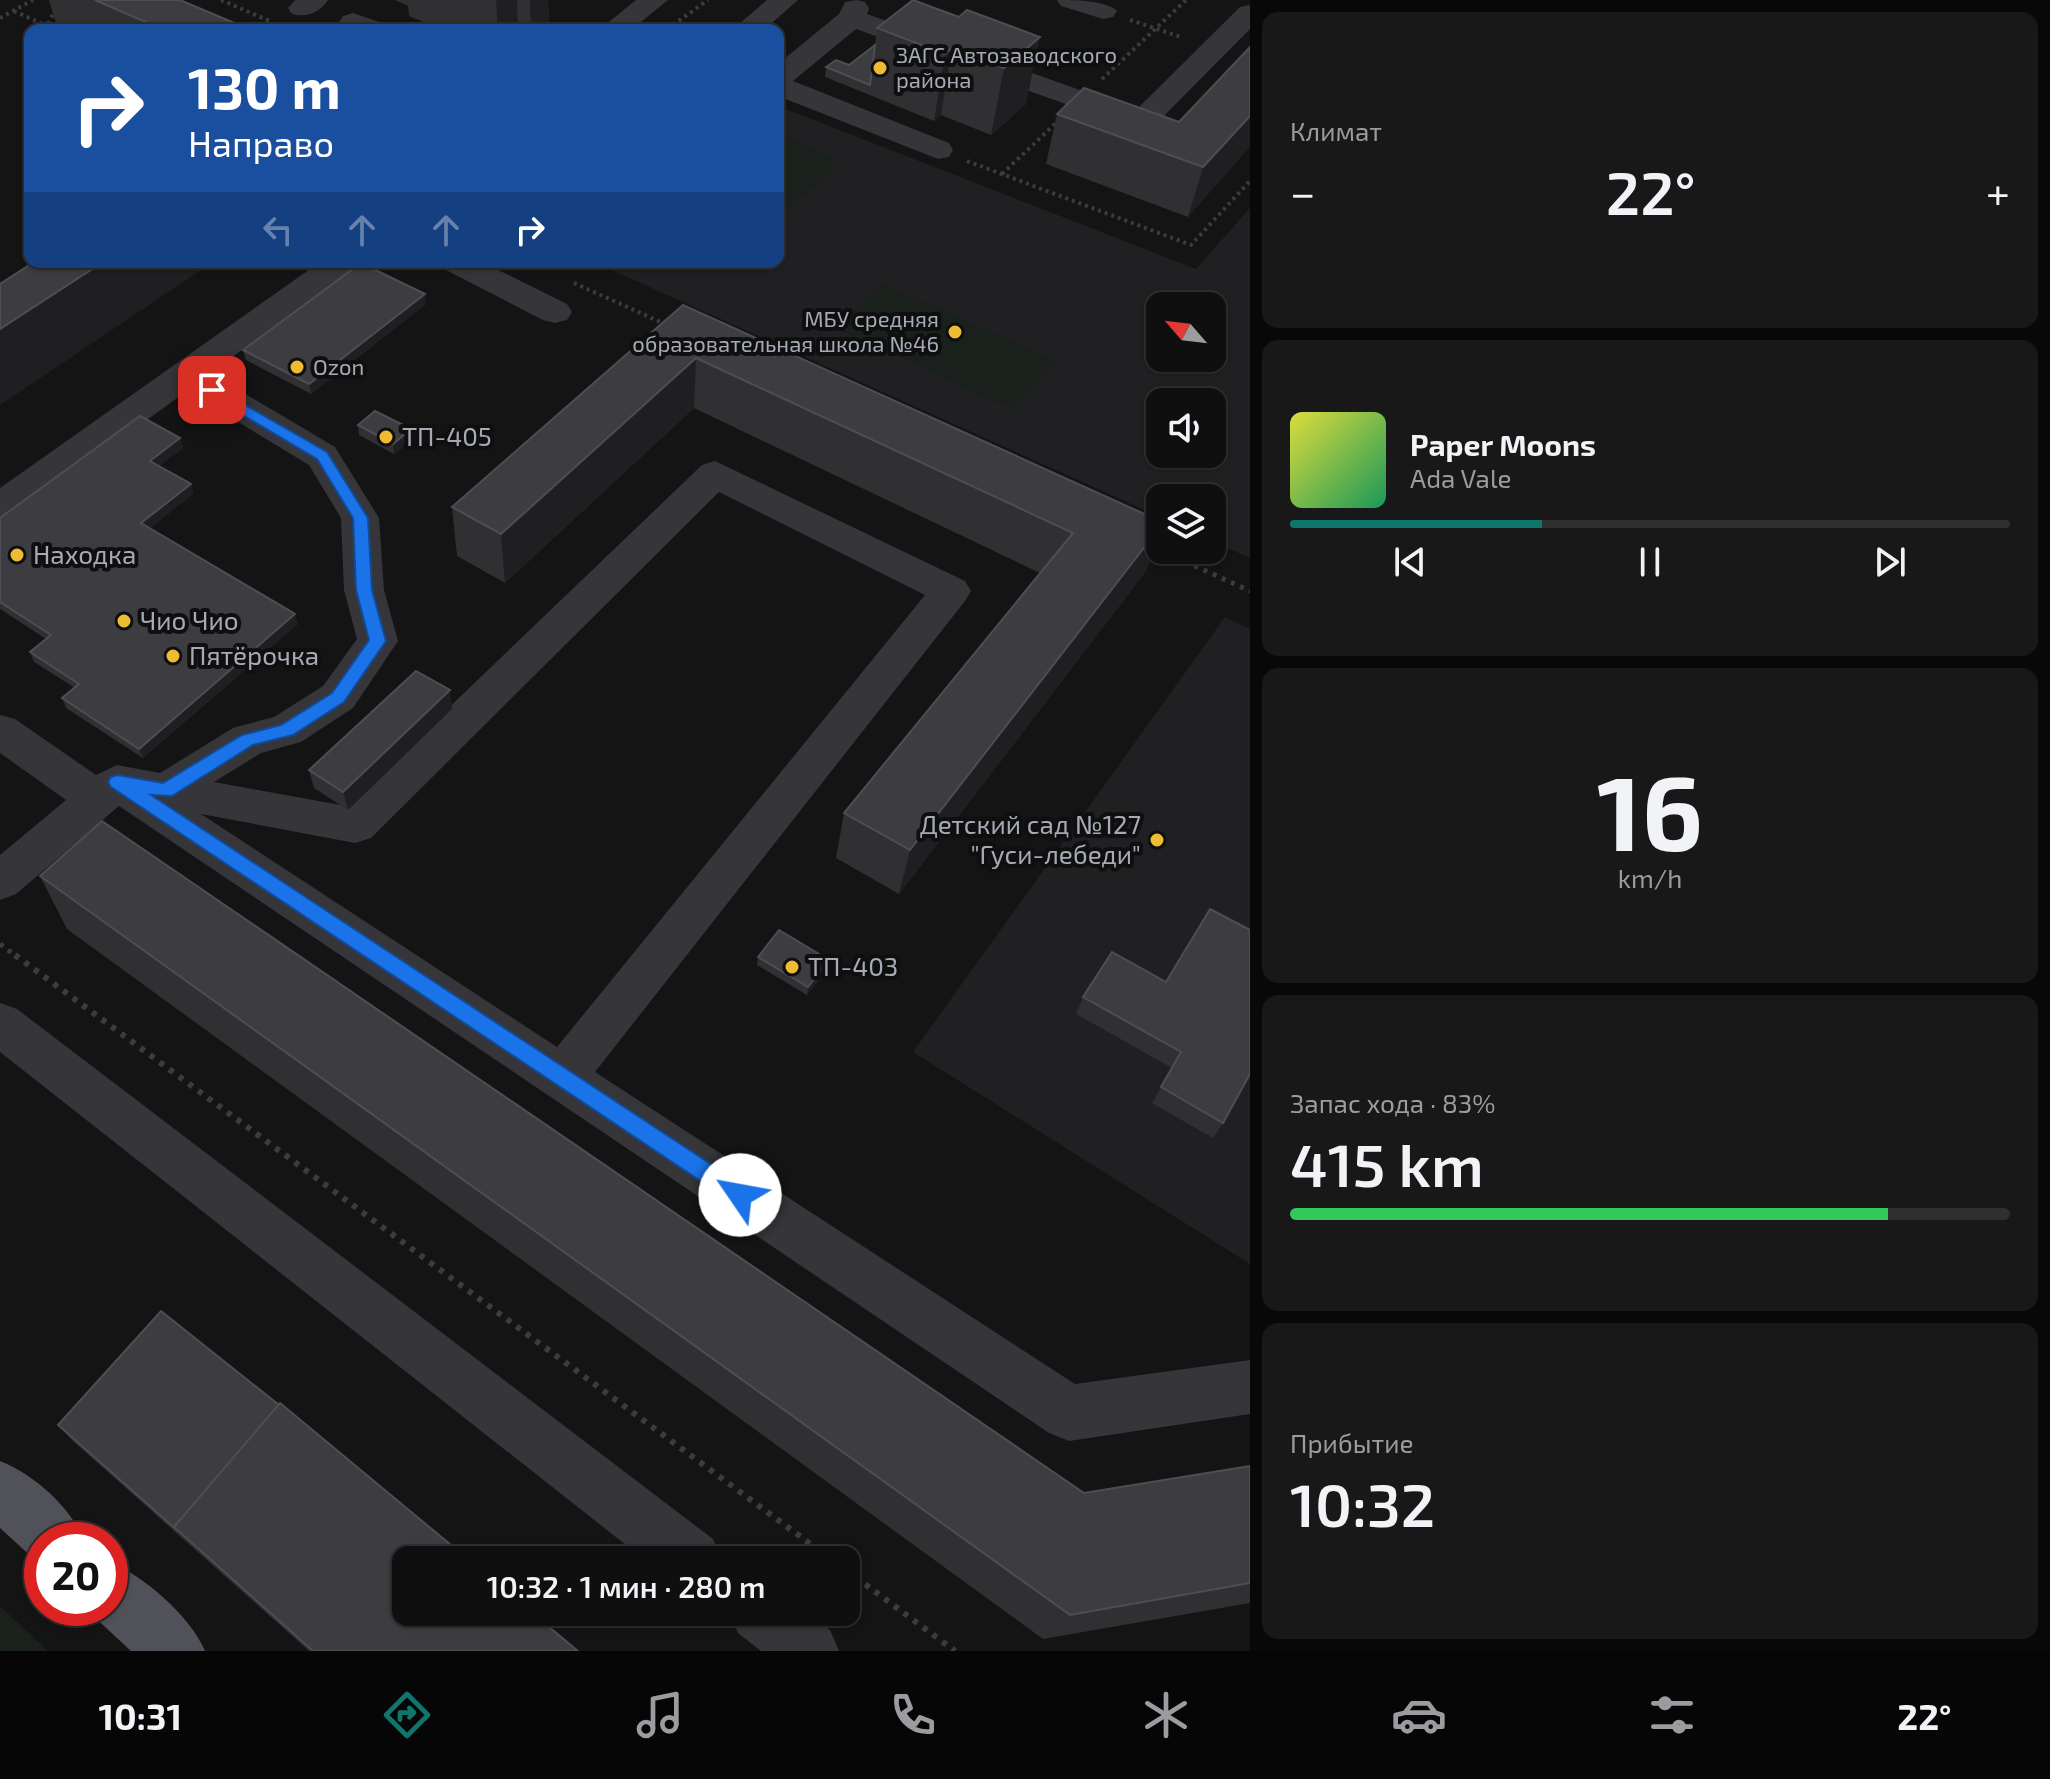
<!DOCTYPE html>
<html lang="ru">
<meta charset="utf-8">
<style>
:root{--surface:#0f0f10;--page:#181819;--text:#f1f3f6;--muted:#9b9c9f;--line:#2f2f30;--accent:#0f766e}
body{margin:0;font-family:"Exo 2",sans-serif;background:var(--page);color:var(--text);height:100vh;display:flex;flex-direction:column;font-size:30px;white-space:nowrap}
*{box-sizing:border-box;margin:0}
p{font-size:26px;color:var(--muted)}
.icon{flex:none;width:44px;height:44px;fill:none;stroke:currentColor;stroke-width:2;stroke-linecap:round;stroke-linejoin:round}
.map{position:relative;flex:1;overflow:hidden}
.details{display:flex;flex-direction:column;gap:12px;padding:12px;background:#080809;width:800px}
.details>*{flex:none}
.guide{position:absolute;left:24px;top:24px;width:760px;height:244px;border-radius:16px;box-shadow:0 2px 6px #0004,0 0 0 2px var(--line);background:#1a4fa0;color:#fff;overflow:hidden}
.needle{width:52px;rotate:298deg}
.fabs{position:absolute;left:1146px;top:292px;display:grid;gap:16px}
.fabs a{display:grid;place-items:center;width:80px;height:80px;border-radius:16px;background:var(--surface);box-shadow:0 2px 6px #0004,0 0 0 2px var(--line);font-size:40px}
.speed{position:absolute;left:24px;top:1522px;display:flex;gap:16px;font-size:40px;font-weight:700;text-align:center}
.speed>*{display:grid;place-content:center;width:104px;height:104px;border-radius:50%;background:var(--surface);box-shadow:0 2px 6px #0004,0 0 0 2px var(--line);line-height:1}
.speed .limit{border:12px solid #d22;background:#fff;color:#111}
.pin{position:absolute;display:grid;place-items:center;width:68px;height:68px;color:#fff;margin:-34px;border-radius:16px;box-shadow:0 4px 12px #0006}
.me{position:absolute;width:88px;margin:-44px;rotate:303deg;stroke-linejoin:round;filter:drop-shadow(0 0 6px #0008)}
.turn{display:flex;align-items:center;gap:28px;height:168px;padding:0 32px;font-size:36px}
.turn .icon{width:104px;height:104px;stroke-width:2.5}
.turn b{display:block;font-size:56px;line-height:68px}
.lanes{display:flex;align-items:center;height:76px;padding:0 32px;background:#0003;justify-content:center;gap:40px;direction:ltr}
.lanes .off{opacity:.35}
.big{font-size:60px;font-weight:600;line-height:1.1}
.details .tile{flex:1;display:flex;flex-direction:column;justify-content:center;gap:12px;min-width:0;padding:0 28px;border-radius:16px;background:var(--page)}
.details .dial{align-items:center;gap:0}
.dial b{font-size:104px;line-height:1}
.song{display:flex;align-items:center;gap:24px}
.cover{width:96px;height:96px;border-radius:12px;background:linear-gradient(135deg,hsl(60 70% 55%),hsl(150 70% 35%))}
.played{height:8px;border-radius:4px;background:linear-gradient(90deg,var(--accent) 35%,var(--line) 35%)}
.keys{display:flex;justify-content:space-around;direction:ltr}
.heat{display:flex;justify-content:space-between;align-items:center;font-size:44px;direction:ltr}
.charge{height:12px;border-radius:6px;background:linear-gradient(90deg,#34c759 83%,var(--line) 0)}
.trip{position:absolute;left:392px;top:1546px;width:468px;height:80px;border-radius:16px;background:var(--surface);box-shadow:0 2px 6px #0004,0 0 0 2px var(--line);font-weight:600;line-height:80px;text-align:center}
.dock{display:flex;height:128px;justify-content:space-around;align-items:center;background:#060606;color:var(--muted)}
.dock .icon{width:56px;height:56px}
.dock .active{color:var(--accent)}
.dock b{font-size:36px;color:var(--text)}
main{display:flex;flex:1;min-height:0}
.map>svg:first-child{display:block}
.built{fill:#202022;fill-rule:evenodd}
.green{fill:#1a201b}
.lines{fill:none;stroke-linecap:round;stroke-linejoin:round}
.path-far2{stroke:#3b3c41;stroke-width:4;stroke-dasharray:3 4;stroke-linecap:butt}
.path-far1{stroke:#3b3c41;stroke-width:5;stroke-dasharray:4 6;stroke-linecap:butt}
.path{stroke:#3b3c41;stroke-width:6;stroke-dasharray:5 7;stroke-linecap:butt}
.minor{fill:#35353a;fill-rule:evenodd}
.major{fill:#515259;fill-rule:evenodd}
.wall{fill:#303033}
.shaded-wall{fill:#1f1f21}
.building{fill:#3d3d41;stroke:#4d4e53;stroke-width:2}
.route{fill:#1a73e8;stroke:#114b97;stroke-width:2}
.poi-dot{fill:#eb3;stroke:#0f0f10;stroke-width:3}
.labels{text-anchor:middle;stroke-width:8;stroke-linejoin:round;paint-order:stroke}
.far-poi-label{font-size:22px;fill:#a6aab5;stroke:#0f0f10;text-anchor:start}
.poi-label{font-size:26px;fill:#a6aab5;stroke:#0f0f10;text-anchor:start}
</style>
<main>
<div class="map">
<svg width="1250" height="1651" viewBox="0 0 1250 1651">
<rect width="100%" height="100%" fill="#141415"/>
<g class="built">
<path d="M778 106 1196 269 1250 208V558L1212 541V498H1160V517L594 262H778ZM1160 306H1212V358H1160ZM1160 402H1212V454H1160Z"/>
<polygon points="1225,617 1250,629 1250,1264 913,1052"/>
</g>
<g class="green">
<polygon points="778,134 824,153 835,163 829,174 778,216"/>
<polygon points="884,284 1057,361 1012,409 836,328"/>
<polygon points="0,1606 48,1651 0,1651"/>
</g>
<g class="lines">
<g class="path-far2">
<polyline points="221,0 272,22"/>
<polyline points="14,11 45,25"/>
<polyline points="0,18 33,0"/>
<polyline points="1130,20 1181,37"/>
<polyline points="673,25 708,0"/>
<polyline points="45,30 60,0"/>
<polyline points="1102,79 1186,0"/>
<polyline points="967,161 1191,245 1250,181"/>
<polyline points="1002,174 1057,122"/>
<polyline points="574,283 667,325"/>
</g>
<g class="path-far1">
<polyline points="1149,545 1250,591"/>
<polyline points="0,944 17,957"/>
</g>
<g class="path">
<polyline points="15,955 832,1560"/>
<polyline points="846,1570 955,1651"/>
</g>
<g class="minor">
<path d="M295 0H328C319 13 307 18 292 14L288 8Z"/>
<polygon points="636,0 668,0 631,30 599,30"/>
<polygon points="767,0 798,0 764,30 732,30"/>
<polygon points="857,0 865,2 869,8 867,14 1136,110 1240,7 1250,5 1250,29 1152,128 1141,131 856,29 793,81 949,143 953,150 949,157 938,159 778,96 778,64 839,14 845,2"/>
<path d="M1057 0C1075 0 1105 0 1117 11L1113 17 1103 19 1061 6Z"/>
<polygon points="353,13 385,24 389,30 343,28 339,22 343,16"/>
<path d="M320 262H359L354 269 210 373 335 447 379 518 384 590 398 641 353 708 301 742 261 753 214 782 346 806 702 465 715 461 965 581 971 591 965 601 595 1072 1075 1384 1250 1360V1414L1069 1441 1049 1433 119 806 16 894 0 900V855L66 800 0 753V715L15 719 96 775 117 765 160 773 233 728 274 717 323 686 357 639 344 590 341 518 309 465 187 391 13 516 0 520V488ZM719 492 925 595 557 1047 201 814 355 843 371 838Z"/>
<polygon points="439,262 482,262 567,304 572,312 567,320 555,323 543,320 444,269"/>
<polygon points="0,1003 17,1009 713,1539 721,1560 645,1560 0,1052"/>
<polygon points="729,1612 807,1612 830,1630 839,1651 761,1651 738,1633"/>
</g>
<g class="major">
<path d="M0 1461C33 1474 70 1506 84 1540H42V1564L35 1560 0 1528Z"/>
<path d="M110 1562C144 1576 191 1617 205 1651H131L89 1612 88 1608H110Z"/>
</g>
</g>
<g class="wall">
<polygon points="49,0 180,0 251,30 58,30"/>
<polygon points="395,0 548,0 549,27 545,30 442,30 409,16 408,6"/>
<polygon points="967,10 1026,104 991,135 941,115 934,121 825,77 826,67 849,65 875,45 877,28 959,17"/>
<polygon points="1250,47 1188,217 1046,164 1057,114 1179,122"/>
<polygon points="426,304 311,394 246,360 243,350"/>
<polygon points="683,305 1160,521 1160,533 1146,571 899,894 836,858 844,813 1040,573 694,408 505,583 457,556 452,507"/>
<polygon points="358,425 411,429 412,439 394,454 359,435"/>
<polygon points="180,438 183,448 159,466 191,484 193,494 150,528 298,624 143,758 66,708 62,698 75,688 34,662 30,652 46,639 0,609 0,518"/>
<polygon points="452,709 348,810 314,788 309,770"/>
<polygon points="40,876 1084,1493 1250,1466 1250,1603 1043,1639 67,929"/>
<polygon points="758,957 829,960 827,968 807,995 757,965"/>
<polygon points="1166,982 1223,1123 1213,1138 1152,1103 1172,1068 1076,1014 1083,997"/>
<polygon points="58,1425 578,1651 309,1651 73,1441"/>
</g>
<g class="shaded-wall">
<polygon points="496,0 517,0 518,30 498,30"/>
<polygon points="530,0 548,0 549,27 545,30 531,30"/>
<polygon points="1040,37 1026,104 991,135 1004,68"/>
<polygon points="952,48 941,115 934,121 945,54"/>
<polygon points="1250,116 1250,147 1188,217 1203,167"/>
<polygon points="103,262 213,262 0,405 0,329"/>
<polygon points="425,294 426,304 311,394 309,384"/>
<polygon points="696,358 694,408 505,583 501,534"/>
<polygon points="411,429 412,439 394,454 393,444"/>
<polygon points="180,438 183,448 153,471 150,461"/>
<polygon points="191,484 193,494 144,533 141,523"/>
<polygon points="1160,527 1160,533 1146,571 899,894 910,850"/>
<polygon points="295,614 298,624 143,758 139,749"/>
<polygon points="450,690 452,709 348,810 343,792"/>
<polygon points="829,960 827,968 807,995 808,987"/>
</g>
<g class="building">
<polygon points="95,0 180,0 251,30 164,30"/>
<polygon points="913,0 959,17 967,10 1040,37 1004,68 952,48 945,54 877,28"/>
<polygon points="875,45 870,85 826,67 836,60 849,65"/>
<polygon points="1250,47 1250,116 1203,167 1057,114 1084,88 1179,122"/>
<polygon points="34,262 103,262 0,329 0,284"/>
<polygon points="361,263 425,294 309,384 243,350"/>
<polygon points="683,305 1160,521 1160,527 910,850 844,813 1073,533 696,358 501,534 452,507"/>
<polygon points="375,411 411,429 393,444 358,425"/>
<polygon points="140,416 180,438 150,461 191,484 141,523 295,614 139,749 62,698 79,684 30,652 51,635 0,602 0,518"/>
<polygon points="416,671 450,690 343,792 309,770"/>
<polygon points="102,821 1084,1493 1250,1466 1250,1583 1070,1615 40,876"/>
<polygon points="1210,909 1250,930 1250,1074 1223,1123 1161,1087 1181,1052 1083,997 1112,952 1166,982"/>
<polygon points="779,930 829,960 808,987 758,957"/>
<polygon points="161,1311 279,1405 174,1527 178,1531 58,1425"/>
<polygon points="280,1403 469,1560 406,1560 406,1612 531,1612 578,1651 313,1651 174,1527"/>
</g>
<polygon class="route" points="212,386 327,452 368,518 372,590 386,641 344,702 293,735 253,745 172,796 151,795 747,1188 750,1195 747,1202 740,1205 732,1202 111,787 108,782 111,777 117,775 163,783 242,735 281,725 332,693 369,640 356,590 353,518 317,459 207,394 205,390"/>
<g class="poi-dot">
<circle cx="880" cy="68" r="8"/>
<circle cx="955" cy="332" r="8"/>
<circle cx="297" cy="367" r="8"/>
<circle cx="386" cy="437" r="8"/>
<circle cx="17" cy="555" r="8"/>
<circle cx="124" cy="621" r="8"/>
<circle cx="173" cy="656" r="8"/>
<circle cx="1157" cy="840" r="8"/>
<circle cx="792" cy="967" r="8"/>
</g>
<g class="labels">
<g class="far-poi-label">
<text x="896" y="63">ЗАГС Автозаводского<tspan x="896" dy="25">района</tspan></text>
<text x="939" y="327" text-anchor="end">МБУ средняя<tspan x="939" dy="25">образовательная школа №46</tspan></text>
<text x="313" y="375">Ozon</text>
</g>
<g class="poi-label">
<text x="402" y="446">ТП-405</text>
<text x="33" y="564">Находка</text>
<text x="140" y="630">Чио Чио</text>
<text x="189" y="665">Пятёрочка</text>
<text x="1141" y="834" text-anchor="end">Детский сад №127<tspan x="1141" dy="30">"Гуси-лебеди"</tspan></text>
<text x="808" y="976">ТП-403</text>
</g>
</g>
</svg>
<div class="fabs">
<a><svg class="needle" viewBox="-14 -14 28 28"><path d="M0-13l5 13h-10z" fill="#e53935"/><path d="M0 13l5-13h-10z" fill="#9b9c9f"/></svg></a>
<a><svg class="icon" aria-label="sound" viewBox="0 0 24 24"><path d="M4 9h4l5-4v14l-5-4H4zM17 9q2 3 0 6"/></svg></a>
<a><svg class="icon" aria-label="layers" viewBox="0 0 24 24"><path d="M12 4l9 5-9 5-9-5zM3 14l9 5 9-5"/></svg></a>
</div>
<div class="speed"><div class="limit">20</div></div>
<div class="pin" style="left:212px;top:390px;background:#d93025"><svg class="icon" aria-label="arrive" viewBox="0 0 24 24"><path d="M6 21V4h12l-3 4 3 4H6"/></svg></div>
<svg class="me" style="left:740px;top:1195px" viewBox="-20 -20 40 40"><circle r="19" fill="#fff"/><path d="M0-13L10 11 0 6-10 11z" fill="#1a73e8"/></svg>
<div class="trip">10:32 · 1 мин · 280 m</div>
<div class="guide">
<div class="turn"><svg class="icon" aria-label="right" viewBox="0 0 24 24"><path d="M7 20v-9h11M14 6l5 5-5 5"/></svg><div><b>130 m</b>Направо</div></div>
<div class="lanes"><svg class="icon off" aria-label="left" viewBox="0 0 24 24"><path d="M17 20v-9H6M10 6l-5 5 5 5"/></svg><svg class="icon off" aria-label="ahead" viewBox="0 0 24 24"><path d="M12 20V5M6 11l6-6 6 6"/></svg><svg class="icon off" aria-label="ahead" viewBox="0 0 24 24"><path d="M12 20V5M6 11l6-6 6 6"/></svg><svg class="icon" aria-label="right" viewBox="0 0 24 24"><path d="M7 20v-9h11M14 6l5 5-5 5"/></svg></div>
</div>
</div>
<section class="details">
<div class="tile"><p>Климат</p>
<div class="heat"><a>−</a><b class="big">22°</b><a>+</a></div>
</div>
<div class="tile">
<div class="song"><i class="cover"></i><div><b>Paper Moons</b><p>Ada Vale</p></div></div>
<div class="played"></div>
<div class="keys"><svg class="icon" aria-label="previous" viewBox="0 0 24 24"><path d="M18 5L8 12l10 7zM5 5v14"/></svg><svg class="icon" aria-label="pause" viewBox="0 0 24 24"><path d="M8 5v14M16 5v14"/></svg><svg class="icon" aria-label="next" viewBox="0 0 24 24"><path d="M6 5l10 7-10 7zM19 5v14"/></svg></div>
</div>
<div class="tile dial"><b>16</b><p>km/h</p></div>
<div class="tile"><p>Запас хода · 83%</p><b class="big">415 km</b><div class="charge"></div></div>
<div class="tile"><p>Прибытие</p><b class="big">10:32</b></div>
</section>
</main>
<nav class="dock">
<b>10:31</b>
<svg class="icon active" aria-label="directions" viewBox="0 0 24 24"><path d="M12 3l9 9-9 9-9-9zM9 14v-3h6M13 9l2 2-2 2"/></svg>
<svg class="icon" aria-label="music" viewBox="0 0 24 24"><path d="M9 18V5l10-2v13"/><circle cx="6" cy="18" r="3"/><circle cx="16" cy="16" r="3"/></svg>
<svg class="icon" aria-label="phone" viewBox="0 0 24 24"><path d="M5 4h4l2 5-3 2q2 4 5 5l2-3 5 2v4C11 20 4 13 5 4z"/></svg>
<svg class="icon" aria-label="climate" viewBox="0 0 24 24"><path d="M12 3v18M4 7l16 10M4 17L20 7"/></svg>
<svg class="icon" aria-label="car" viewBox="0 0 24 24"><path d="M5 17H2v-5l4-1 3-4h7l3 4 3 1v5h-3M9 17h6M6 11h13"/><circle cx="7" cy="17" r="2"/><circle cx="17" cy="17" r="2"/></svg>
<svg class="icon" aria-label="filters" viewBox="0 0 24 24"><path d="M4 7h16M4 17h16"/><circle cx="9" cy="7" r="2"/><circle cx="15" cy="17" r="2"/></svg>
<b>22°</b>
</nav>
